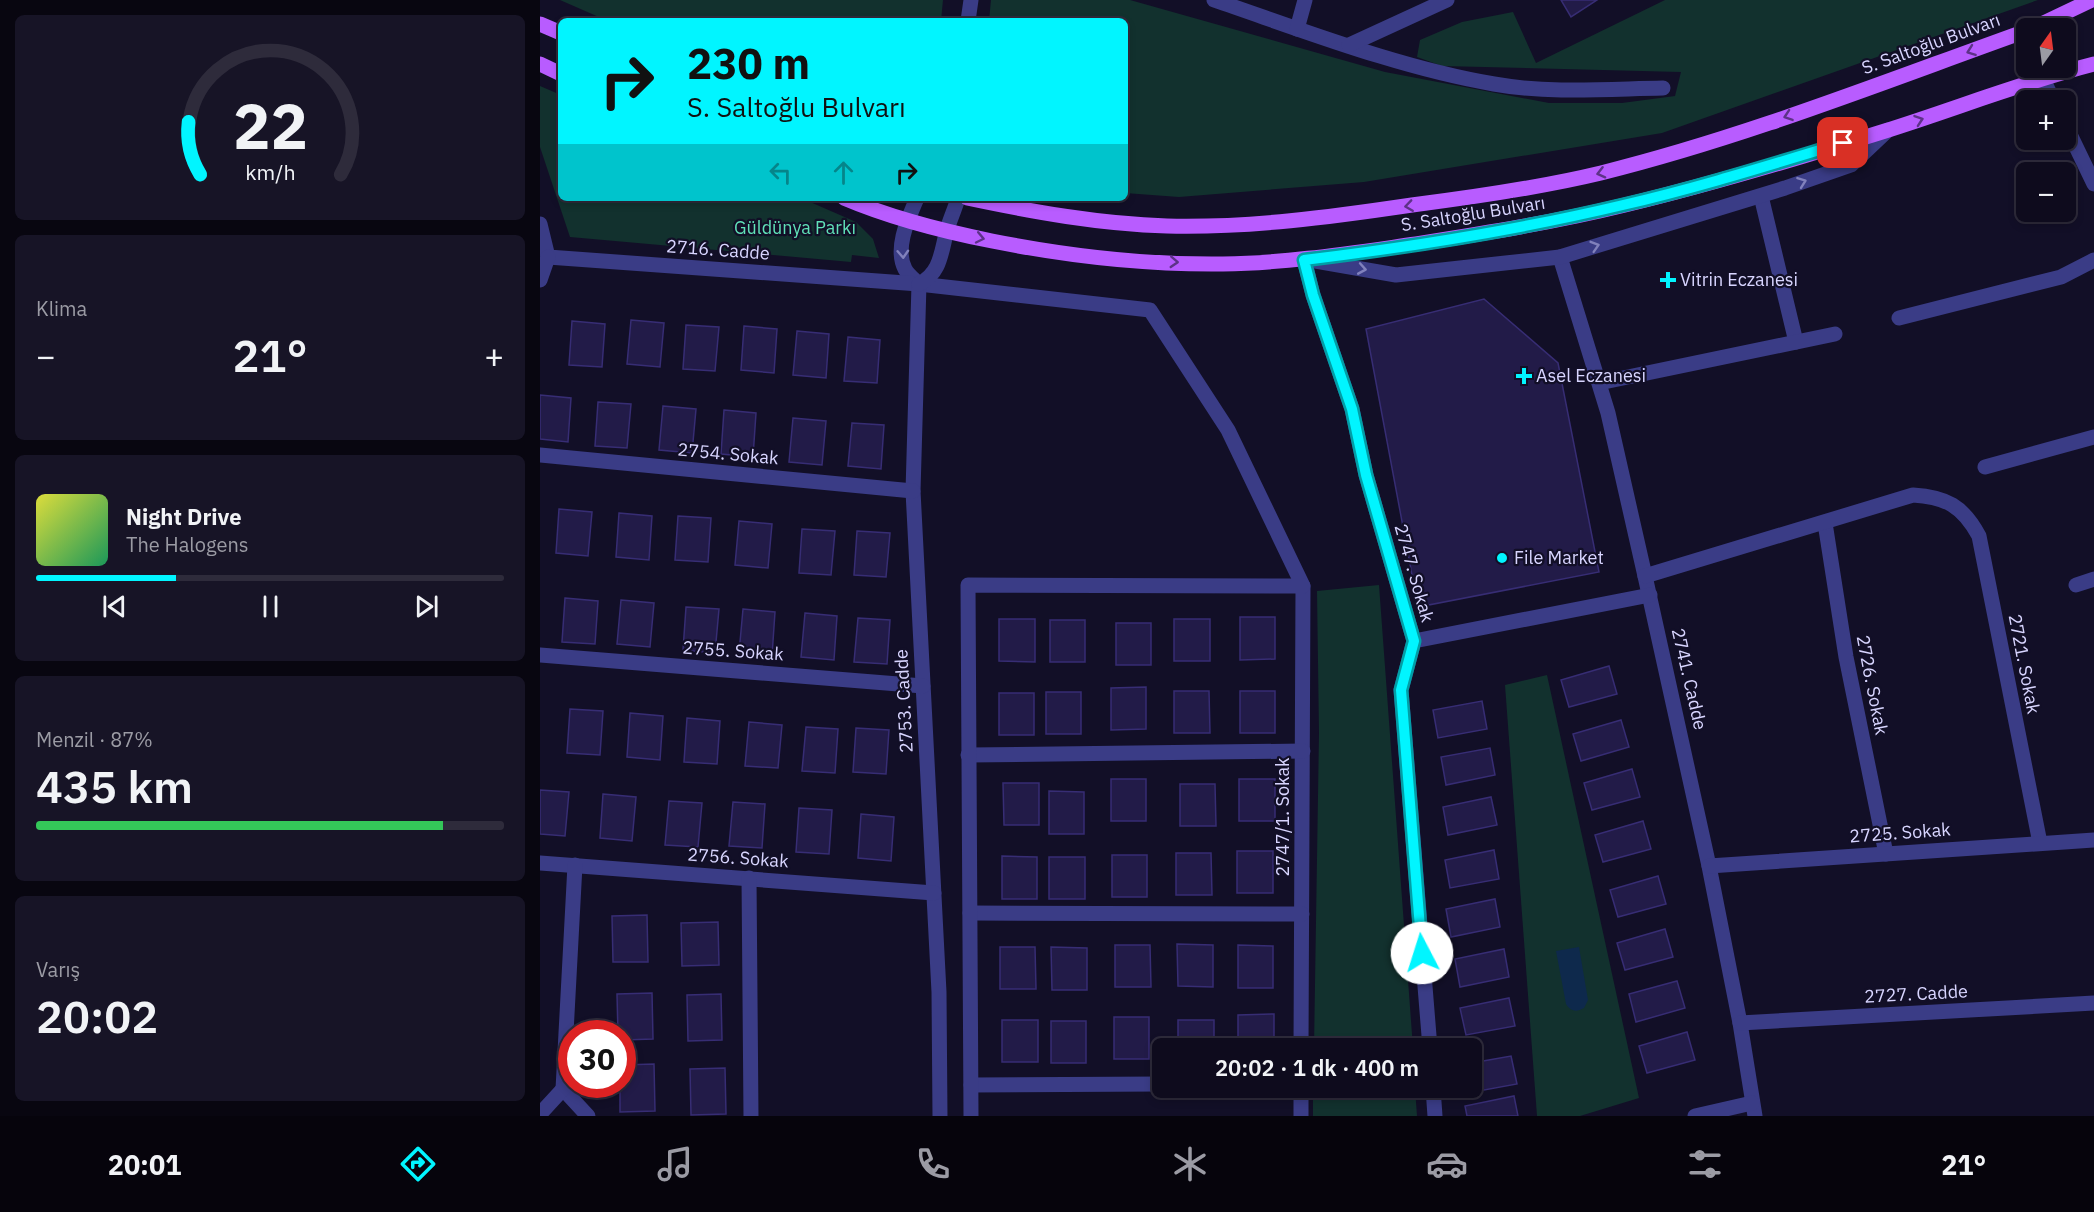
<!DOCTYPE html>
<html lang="tr">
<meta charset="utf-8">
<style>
:root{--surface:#0e0b1d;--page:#171426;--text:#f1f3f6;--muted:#9b9ba4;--line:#2e2b3b;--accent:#01f5ff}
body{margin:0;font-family:"IBM Plex Sans",sans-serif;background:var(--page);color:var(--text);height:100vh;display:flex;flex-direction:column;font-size:22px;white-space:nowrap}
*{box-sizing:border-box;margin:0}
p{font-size:20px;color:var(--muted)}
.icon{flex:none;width:33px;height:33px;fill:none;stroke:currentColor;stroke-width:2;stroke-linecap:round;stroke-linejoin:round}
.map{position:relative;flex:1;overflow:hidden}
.drawer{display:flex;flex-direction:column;gap:15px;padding:15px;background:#080610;width:540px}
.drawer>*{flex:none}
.hud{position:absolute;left:18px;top:18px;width:570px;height:183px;border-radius:9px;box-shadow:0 3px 9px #0003,0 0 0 2px var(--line);background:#01f5ff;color:#111;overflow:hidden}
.needle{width:39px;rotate:14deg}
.buttons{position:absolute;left:1476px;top:18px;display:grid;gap:12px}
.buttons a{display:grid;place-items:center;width:60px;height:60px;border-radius:9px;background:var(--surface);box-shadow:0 3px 9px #0003,0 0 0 2px var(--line);font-size:30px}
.speed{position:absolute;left:18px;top:1020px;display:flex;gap:12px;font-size:30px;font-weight:700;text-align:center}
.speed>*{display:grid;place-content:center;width:78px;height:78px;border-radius:50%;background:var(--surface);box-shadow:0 3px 9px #0003,0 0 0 2px var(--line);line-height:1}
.speed .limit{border:9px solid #d22;background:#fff;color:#111}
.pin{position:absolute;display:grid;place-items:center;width:51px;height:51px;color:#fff;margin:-26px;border-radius:12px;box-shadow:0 3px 9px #0006}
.me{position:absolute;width:66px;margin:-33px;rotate:355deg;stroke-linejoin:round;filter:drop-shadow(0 0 4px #0008)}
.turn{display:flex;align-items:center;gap:21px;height:126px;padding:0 30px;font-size:27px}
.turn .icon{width:78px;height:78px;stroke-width:2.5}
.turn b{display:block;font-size:42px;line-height:51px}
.lanes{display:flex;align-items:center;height:57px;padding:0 30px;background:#0003;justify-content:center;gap:30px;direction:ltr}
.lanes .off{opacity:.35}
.big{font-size:45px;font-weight:600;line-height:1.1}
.drawer .tile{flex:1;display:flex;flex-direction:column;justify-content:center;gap:9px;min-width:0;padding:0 21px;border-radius:9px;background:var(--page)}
.drawer .dial{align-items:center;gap:0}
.dial svg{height:156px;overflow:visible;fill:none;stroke:var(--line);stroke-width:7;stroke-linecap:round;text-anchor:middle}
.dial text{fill:var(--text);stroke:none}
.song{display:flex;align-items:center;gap:18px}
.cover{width:72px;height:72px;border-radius:9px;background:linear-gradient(135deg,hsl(60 70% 55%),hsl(150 70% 35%))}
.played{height:6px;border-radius:3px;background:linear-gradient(90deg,var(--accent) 30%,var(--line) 30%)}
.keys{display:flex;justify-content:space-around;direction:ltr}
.heat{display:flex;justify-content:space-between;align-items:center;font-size:33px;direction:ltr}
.charge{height:9px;border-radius:4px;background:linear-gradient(90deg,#34c759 87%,var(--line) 0)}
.trip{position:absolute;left:612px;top:1038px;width:330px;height:60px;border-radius:9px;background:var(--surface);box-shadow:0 3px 9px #0003,0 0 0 2px var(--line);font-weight:600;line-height:60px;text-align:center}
.tabs{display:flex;height:96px;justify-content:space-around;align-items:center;background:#06040c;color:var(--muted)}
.tabs .icon{width:42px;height:42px}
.tabs .selected{color:var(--accent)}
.tabs b{font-size:27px;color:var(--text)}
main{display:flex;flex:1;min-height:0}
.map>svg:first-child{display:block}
.green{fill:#12312e}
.water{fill:#0e294c}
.building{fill:#221b48;stroke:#372d74;stroke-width:1.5}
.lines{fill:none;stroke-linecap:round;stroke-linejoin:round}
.minor{stroke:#3a3c86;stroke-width:15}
.primary{stroke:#b85cff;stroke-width:15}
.oneway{stroke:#5d3288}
.oneway2{stroke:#8181bc}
.route-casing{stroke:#019fa6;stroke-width:15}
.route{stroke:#01f5ff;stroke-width:10}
.poi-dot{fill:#01f5ff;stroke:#120f27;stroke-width:2}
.labels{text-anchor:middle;stroke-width:4.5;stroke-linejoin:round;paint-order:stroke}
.street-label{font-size:18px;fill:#d8d5ff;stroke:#120f27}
.park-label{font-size:18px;fill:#60e1b8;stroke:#120f27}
.poi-label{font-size:18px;fill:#d8d5ff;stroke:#120f27;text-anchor:start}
</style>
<main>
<section class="drawer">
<div class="tile dial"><svg viewBox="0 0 100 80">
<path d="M14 69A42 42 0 1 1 86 69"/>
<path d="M14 69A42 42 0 0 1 8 42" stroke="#01f5ff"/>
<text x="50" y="56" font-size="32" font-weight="700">22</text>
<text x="50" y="72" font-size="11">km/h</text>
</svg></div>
<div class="tile"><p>Klima</p>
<div class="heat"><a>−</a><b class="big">21°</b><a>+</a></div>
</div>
<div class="tile">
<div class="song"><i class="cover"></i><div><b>Night Drive</b><p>The Halogens</p></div></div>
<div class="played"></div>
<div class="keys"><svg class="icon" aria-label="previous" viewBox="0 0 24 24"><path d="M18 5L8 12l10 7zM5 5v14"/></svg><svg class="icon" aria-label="pause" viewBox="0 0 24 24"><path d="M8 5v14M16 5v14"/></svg><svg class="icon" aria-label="next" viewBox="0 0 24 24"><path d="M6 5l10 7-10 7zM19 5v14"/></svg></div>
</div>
<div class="tile"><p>Menzil · 87%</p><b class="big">435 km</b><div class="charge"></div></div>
<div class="tile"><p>Varış</p><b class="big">20:02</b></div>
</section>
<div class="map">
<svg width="1554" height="1116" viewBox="0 0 1554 1116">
<rect width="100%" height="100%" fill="#120f27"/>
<g class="green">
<polygon points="20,0 403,0 401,21 68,21"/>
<polygon points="451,0 590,0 845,72 1009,103 1082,103 1135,96 1141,72 902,66 877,57 880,40 922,22 973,12 996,63 1125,0 1498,0 1122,133 824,182 639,197 585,193 585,21 449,21"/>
<polygon points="0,86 21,95 21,198 261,198 316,222 333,239 339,258 312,255 311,262 30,237 0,147"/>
<polygon points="839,585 873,1048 774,1048 779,733 777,591"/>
<polygon points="1007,675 1099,1098 1040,1116 997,1116 965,685"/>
<polygon points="773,1088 875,1088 877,1116 773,1116"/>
</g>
<path class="water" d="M1039 947 1048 1000 1044 1008C1037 1012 1031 1012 1026 1004L1016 951Z"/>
<g class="building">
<polygon points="1021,0 1057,0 1031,17"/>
<polygon points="944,299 1018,363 1059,572 878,607 826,329"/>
<polygon points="91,320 124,323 120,367 87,364"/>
<polygon points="32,321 65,324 62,367 29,365"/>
<polygon points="146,325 179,327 175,371 143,369"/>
<polygon points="204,326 237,329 234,373 201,370"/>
<polygon points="257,331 289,334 286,378 253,375"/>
<polygon points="308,337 340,340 337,383 304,381"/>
<polygon points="0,395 31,398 28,442 0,439"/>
<polygon points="58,402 91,404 87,448 55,446"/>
<polygon points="123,406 156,409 152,453 119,450"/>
<polygon points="184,410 216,413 213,457 181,454"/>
<polygon points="253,418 286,421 282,465 249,462"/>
<polygon points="312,423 344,425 341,469 308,466"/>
<polygon points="19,509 52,512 48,556 16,553"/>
<polygon points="79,513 112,516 109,560 76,557"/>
<polygon points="138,516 171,518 168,562 135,560"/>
<polygon points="199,521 232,524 228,568 195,565"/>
<polygon points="262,529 295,531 291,575 259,573"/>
<polygon points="317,531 350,533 346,577 314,575"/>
<polygon points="25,598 58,601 55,644 22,642"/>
<polygon points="81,600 114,603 110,647 77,644"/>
<polygon points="146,607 179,609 175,653 143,650"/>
<polygon points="203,609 235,612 232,656 199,653"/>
<polygon points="265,613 297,616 294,660 261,657"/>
<polygon points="700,617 735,617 735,659 700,660"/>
<polygon points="318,618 350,620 347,664 314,662"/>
<polygon points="459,619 495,619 495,662 459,661"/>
<rect x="634" y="619" width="36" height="42"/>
<rect x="510" y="620" width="35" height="42"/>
<rect x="576" y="623" width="35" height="42"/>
<polygon points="1069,666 1077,694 1029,707 1021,680"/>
<polygon points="606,687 606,729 571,730 571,688"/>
<polygon points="634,691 669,691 670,733 634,733"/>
<rect x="700" y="691" width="35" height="42"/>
<rect x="506" y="692" width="35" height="42"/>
<rect x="459" y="693" width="35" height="42"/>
<polygon points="942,701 947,729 898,738 893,710"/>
<polygon points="30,709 63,711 60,755 27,753"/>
<polygon points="90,713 123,716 120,760 87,757"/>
<polygon points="147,718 180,721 177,764 144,762"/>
<polygon points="1081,720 1089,747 1041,761 1033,734"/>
<polygon points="209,722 242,725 238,768 205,766"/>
<polygon points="266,727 298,729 295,773 262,771"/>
<polygon points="316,728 349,730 346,774 313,772"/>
<polygon points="950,748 955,775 906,785 901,757"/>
<polygon points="1092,769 1100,797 1052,810 1044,783"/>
<rect x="571" y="779" width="35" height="42"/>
<rect x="699" y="779" width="36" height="42"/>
<polygon points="463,783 499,783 499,825 464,825"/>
<polygon points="640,784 675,784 676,826 640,826"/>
<polygon points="0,790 29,792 25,836 0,834"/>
<polygon points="509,791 544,792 544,834 509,834"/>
<polygon points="63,794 96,797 92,841 60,838"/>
<polygon points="951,797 957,825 908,835 903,807"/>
<polygon points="129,801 162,803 158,847 125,845"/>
<polygon points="193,802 225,804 222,848 189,846"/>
<polygon points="259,808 292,810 289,854 256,852"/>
<polygon points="321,814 354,817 351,861 318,858"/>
<polygon points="1103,821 1111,849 1063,862 1055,835"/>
<polygon points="954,850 959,879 910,888 905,860"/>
<rect x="697" y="851" width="36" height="42"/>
<polygon points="636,853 671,853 672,895 636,895"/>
<rect x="572" y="855" width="35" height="42"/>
<polygon points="462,856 497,857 497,899 462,899"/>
<rect x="509" y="857" width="36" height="42"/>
<polygon points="1118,876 1126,904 1078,917 1070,890"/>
<polygon points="955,899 960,927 911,937 906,909"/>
<polygon points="107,915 108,962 73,962 72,916"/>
<polygon points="178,922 179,965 142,966 141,923"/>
<polygon points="1125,929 1133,957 1085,970 1077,943"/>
<polygon points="637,944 673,945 673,987 638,986"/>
<polygon points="575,945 610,945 611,987 575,987"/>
<polygon points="698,945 733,946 733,988 698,988"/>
<polygon points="460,947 495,947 496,989 460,989"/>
<polygon points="511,947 547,948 547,990 512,990"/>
<polygon points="964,949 969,977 920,987 915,959"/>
<polygon points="1137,981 1145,1008 1096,1022 1089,994"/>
<polygon points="112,993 113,1039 82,1040 82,1034 78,1034 77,994"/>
<polygon points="181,994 182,1040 148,1041 147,995"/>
<polygon points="969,998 975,1026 926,1035 920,1008"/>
<polygon points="734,1014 734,1048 698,1048 698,1015"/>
<rect x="574" y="1017" width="35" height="42"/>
<rect x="462" y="1020" width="36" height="42"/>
<rect x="638" y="1020" width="36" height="28"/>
<rect x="511" y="1021" width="35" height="42"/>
<polygon points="1147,1032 1155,1060 1107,1073 1099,1046"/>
<polygon points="971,1056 977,1084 928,1093 927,1088 932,1088 932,1063"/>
<polygon points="114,1064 115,1111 80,1112 80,1084 82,1084 82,1065"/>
<polygon points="185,1068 186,1114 151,1115 150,1069"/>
<polygon points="974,1096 978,1116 927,1116 925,1106"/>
</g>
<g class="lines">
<g class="minor">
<path d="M674 0C765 31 860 68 954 84 1010 94 1068 89 1123 88"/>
<polyline points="428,21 431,0"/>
<polyline points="757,29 765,0"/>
<polyline points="809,45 907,0"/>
<polyline points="1502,77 1513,100"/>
<polyline points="1526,126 1554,184"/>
<polyline points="1221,196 1256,342"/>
<path d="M377 198C369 217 354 248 365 269 368 275 374 279 379 284"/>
<polyline points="0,224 8,257 379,284 610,310 688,430 763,586 761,1048"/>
<polyline points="1020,257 1068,413 1105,576 1169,866 1200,1023 1215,1116"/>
<polyline points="0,280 8,257"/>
<polyline points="379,284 373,491 399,992 400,1116"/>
<path d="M379 284C401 273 401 252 407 230 410 219 415 209 418 198"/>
<polyline points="1359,318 1521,277 1554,260"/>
<polyline points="1059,383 1295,334"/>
<polyline points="0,455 373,491"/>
<polyline points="1445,467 1554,437"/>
<polyline points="1285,523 1306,657 1346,854"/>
<path d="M1105 576 1373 495C1406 497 1423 506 1439 536L1500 843"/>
<polyline points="1536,585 1554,579"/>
<polyline points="874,641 1110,595"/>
<polyline points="0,655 383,686"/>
<polyline points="428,755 763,751"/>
<polyline points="0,863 394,893"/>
<polyline points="1169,866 1554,840"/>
<polyline points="209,878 211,1116"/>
<polyline points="430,913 762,914"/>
<polyline points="1200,1023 1554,1003"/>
<polyline points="890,1048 861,690 874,641 826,475 812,409 773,295 764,259 856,275 1020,257 1245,188 1311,165 1348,130"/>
<polyline points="431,1085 622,1084"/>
<polyline points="893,1088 895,1116"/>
<polyline points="23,1089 35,865"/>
<polyline points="23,1089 48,1116"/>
<polyline points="0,1114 23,1089"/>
<polyline points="431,1116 428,585 763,586"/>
<polyline points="761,1116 761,1088"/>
<polyline points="1155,1116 1212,1103"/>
</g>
<g class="primary">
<polyline points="0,24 21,33"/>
<polyline points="1493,28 1552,0"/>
<polyline points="0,64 21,74"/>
<path d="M304 198C351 218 402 231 452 241 528 256 606 265 683 264 748 263 811 253 876 244 946 233 1016 222 1085 205 1172 184 1259 158 1345 131 1415 109 1483 82 1554 64"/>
<path d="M427 198C493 212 560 224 627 226 710 228 791 217 872 205 935 197 999 188 1061 173 1206 137 1346 81 1486 31"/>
</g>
</g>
<defs><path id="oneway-chevron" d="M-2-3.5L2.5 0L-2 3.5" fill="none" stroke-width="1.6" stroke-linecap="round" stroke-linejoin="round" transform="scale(1.5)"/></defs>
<g class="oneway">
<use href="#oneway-chevron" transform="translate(1431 51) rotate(160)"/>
<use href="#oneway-chevron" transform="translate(1248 116) rotate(161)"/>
<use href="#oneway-chevron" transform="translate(1379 120) rotate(-19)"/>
<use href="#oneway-chevron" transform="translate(1061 173) rotate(166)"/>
<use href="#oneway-chevron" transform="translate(869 206) rotate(172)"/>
<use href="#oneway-chevron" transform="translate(440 238) rotate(12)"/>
<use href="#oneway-chevron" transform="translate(634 262) rotate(3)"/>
</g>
<g class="oneway2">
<use href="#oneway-chevron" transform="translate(1262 182) rotate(-20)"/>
<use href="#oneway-chevron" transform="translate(1055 246) rotate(-17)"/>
<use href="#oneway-chevron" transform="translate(363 254) rotate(87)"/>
<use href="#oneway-chevron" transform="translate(822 269) rotate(10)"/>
</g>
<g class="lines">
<defs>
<path id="route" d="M882 953 861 690 874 641 826 475 812 409 773 295 764 260C871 247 978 230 1083 205 1157 188 1230 165 1303 143"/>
</defs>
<use href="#route" class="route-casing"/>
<use href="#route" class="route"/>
</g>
<g class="poi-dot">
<path d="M1125 271h6v6h6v6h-6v6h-6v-6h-6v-6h6z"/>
<path d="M981 367h6v6h6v6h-6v6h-6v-6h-6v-6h6z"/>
<circle cx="962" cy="558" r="6"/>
</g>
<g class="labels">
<g class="street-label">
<text transform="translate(1391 44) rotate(-20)" y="6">S. Saltoğlu Bulvarı</text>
<text transform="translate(933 214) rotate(-9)" y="6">S. Saltoğlu Bulvarı</text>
<text transform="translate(178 250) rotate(4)" y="6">2716. Cadde</text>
<text transform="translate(188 454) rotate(5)" y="6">2754. Sokak</text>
<text transform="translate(874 573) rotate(74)" y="6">2747. Sokak</text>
<text transform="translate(193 651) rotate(4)" y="6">2755. Sokak</text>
<text transform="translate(1484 664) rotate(79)" y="6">2721. Sokak</text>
<text transform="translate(1149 679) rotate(77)" y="6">2741. Cadde</text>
<text transform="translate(1332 685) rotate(79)" y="6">2726. Sokak</text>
<text transform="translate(364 701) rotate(-93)" y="6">2753. Cadde</text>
<text transform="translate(743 817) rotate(-90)" y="6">2747/1. Sokak</text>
<text transform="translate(1360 833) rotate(-4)" y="6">2725. Sokak</text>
<text transform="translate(198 858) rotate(4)" y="6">2756. Sokak</text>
<text transform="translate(1376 994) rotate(-3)" y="6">2727. Cadde</text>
</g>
<g class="park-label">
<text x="255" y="234">Güldünya Parkı</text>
</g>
<g class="poi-label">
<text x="1140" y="286">Vitrin Eczanesi</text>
<text x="996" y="382">Asel Eczanesi</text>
<text x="974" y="564">File Market</text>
</g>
</g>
</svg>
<div class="buttons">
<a><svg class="needle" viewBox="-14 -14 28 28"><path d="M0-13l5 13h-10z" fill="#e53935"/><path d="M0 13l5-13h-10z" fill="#9b9ba4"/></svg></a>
<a>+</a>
<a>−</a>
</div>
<div class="speed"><div class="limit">30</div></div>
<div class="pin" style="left:1303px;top:143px;background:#d93025"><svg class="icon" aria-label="arrive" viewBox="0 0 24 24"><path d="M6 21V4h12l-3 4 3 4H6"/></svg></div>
<svg class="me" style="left:882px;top:953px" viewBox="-20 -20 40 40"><circle r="19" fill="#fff"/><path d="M0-13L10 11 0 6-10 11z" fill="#01f5ff"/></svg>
<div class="trip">20:02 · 1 dk · 400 m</div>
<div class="hud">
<div class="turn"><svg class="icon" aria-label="right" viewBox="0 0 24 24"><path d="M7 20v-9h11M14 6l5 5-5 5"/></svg><div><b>230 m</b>S. Saltoğlu Bulvarı</div></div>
<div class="lanes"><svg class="icon off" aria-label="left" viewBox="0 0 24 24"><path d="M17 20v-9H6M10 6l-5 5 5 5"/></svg><svg class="icon off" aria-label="ahead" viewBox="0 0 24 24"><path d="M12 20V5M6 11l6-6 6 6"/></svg><svg class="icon" aria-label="right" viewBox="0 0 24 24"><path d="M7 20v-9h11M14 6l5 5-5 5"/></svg></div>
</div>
</div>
</main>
<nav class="tabs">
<b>20:01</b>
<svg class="icon selected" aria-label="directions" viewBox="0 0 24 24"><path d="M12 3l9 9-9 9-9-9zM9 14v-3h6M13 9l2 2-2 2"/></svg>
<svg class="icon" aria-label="music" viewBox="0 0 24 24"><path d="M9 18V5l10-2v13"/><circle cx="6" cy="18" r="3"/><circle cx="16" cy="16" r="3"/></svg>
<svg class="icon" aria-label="phone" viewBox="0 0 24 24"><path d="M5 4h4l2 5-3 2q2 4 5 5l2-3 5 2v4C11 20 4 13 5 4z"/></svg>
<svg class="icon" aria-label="climate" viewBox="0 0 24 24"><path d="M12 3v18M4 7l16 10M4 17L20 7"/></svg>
<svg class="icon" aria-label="car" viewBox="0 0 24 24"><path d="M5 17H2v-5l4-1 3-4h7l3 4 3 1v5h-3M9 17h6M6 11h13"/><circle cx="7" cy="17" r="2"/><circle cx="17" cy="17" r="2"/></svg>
<svg class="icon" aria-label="filters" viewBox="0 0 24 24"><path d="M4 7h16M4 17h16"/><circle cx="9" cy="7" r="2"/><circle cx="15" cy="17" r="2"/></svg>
<b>21°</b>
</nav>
